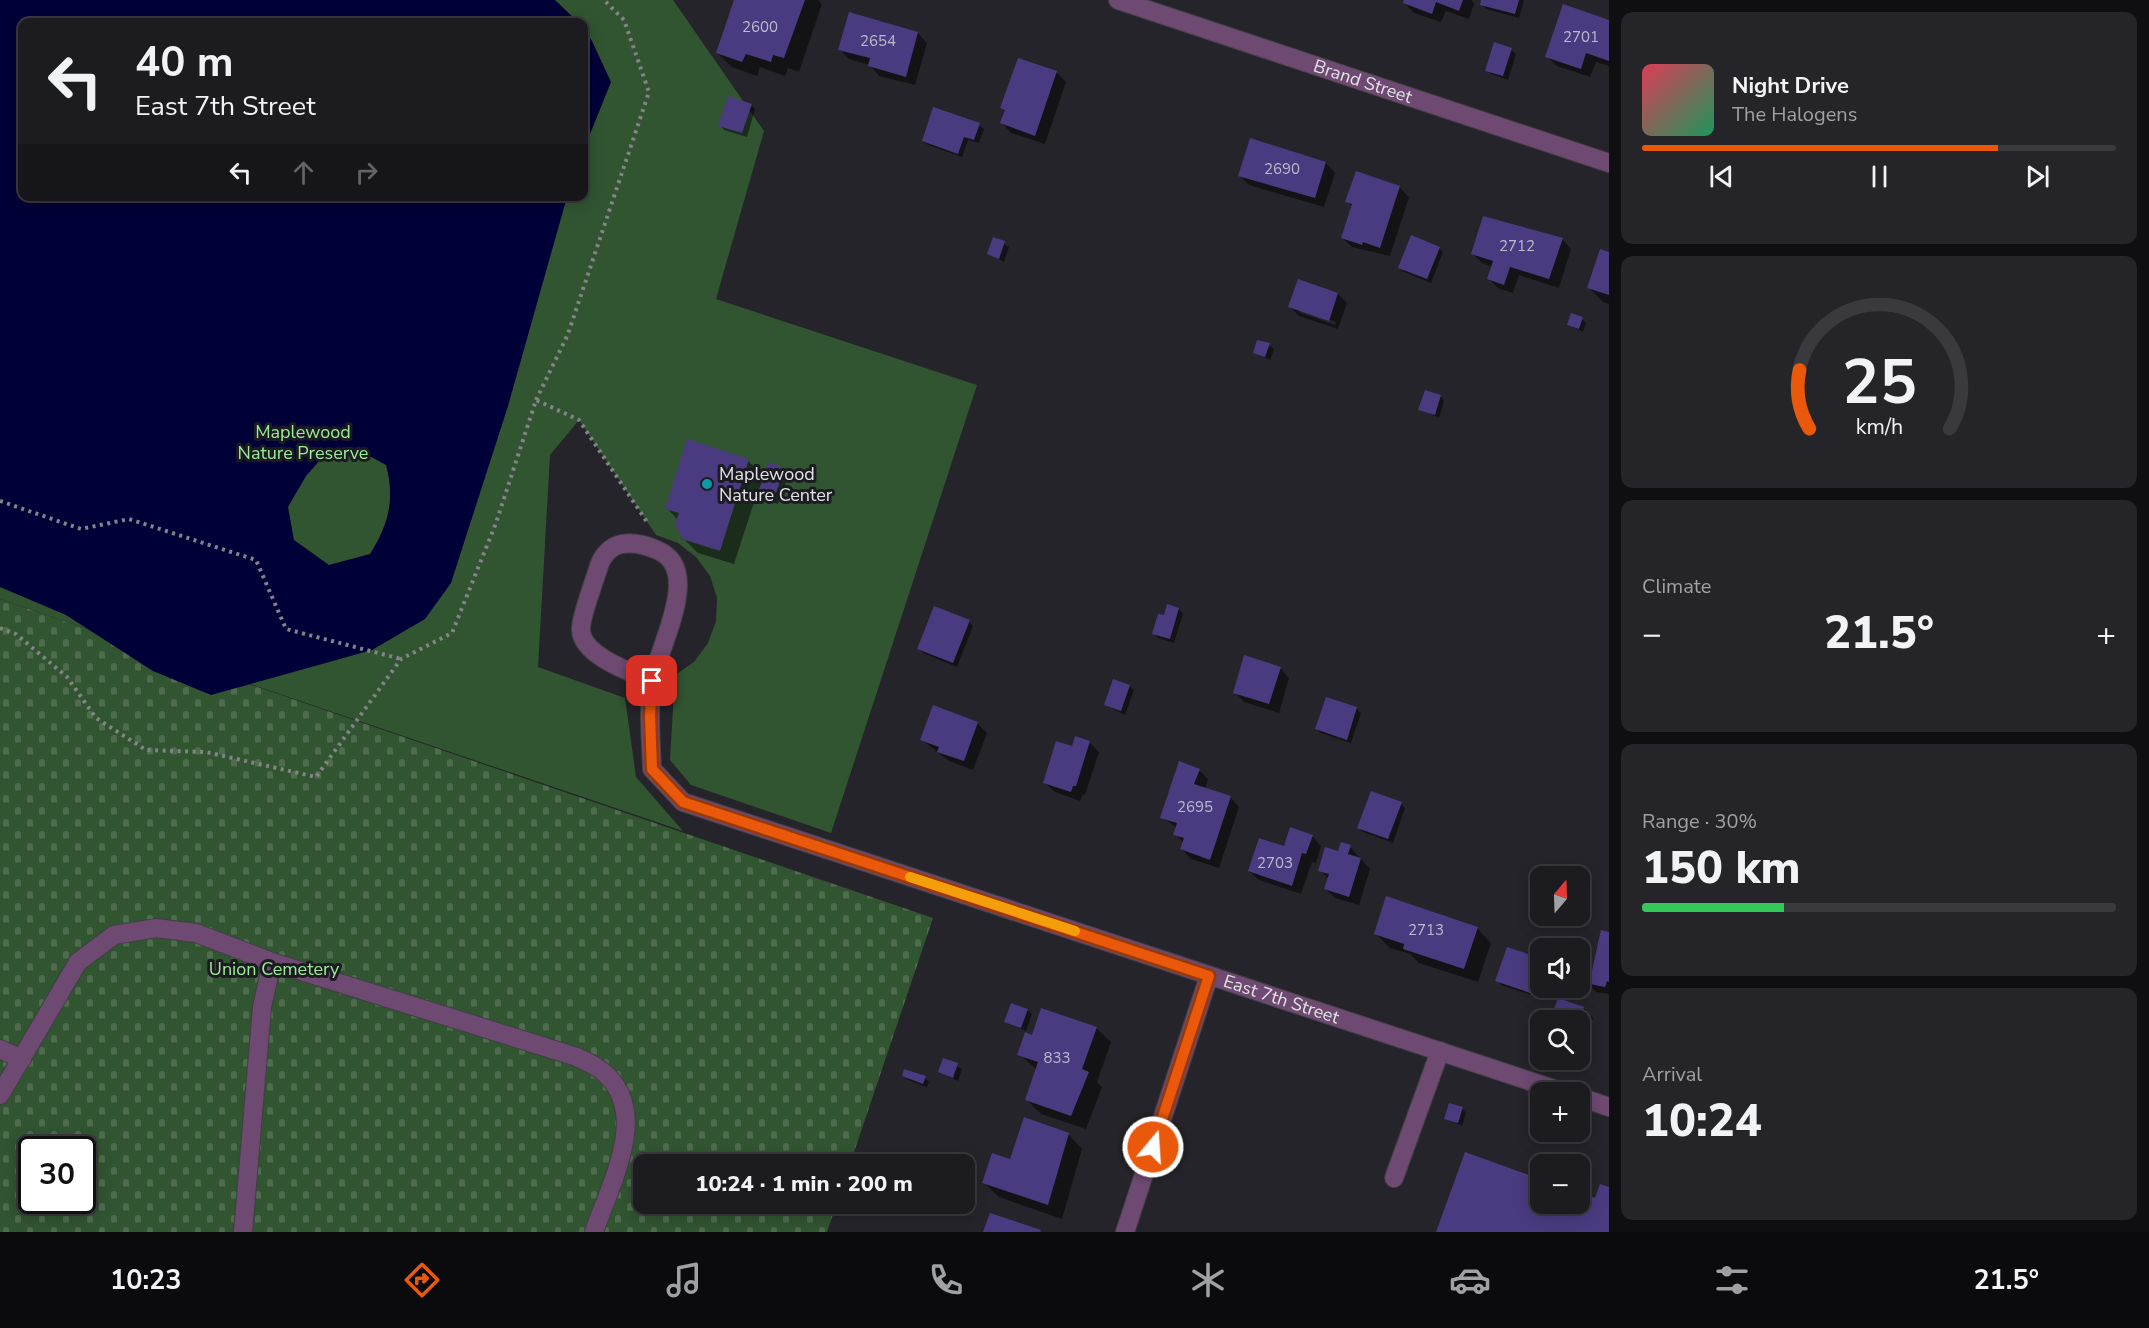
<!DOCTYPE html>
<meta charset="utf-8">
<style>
:root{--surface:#1c1b20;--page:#252429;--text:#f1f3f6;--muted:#a0a1a5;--line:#3a393e;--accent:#ea580c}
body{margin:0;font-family:"Nunito Sans",sans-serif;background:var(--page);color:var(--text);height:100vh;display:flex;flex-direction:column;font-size:22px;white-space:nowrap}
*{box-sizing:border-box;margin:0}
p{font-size:20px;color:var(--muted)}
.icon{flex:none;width:33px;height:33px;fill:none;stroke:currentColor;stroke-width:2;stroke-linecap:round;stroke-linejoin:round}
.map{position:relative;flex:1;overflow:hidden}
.side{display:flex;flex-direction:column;gap:12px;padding:12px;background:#0f0f12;width:540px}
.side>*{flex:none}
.hud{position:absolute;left:18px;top:18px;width:570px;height:183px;border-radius:12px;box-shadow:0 3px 15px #0003,0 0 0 2px var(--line);background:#1c1b20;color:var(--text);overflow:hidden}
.needle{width:39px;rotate:19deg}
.fabs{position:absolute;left:1530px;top:866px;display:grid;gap:12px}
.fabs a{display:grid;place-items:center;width:60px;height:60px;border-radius:12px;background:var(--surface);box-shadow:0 3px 15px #0003,0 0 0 2px var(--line);font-size:30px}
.speed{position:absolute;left:18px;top:1136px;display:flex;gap:12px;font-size:30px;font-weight:700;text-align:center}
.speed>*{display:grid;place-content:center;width:78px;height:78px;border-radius:50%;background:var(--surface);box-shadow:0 3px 15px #0003,0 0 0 2px var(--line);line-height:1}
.speed .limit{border:3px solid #111;border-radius:9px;background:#fff;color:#111}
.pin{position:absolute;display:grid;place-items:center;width:51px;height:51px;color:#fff;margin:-26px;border-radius:12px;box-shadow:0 3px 9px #0006}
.me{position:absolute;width:66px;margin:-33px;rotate:18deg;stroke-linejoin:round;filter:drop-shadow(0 0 4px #0008)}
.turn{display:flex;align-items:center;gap:21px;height:126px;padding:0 18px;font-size:27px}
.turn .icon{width:78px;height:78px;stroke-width:2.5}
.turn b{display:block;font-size:42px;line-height:51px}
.lanes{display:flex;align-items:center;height:57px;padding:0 18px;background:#0003;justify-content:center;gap:30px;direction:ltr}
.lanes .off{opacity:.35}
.big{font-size:45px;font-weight:800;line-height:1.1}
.side .widget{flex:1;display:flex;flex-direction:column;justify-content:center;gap:9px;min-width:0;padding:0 21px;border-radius:12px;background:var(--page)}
.side .dial{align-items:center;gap:0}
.dial svg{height:156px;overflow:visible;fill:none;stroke:var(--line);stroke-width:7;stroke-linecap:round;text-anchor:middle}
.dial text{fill:var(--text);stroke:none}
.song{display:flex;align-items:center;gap:18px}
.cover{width:72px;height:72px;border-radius:9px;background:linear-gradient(135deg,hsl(350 70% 55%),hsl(150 70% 35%))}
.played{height:6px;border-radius:3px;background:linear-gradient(90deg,var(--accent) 75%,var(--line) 75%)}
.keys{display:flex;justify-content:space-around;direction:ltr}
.heat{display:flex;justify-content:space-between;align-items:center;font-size:33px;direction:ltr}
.charge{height:9px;border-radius:4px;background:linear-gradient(90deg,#34c759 30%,var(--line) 0)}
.trip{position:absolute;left:633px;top:1154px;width:342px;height:60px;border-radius:12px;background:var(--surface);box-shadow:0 3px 15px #0003,0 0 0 2px var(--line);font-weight:800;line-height:60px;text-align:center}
.dock{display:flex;height:96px;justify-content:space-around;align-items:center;background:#0b0b0d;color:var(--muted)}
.dock .icon{width:42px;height:42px}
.dock .selected{color:var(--accent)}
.dock b{font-size:27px;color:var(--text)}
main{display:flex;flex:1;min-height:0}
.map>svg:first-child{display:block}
.cemetery{fill:url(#cemetery-stones);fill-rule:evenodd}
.green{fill:#315431;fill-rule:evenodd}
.water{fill:#000038;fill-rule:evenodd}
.shadow{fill:#0007;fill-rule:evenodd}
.building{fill:#4a3b80}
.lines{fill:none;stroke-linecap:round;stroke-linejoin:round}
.minor-casing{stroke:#403f44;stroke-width:20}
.path{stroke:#838388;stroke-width:4;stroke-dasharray:3 4.5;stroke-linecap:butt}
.minor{stroke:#6e4971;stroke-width:18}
.route-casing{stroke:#983908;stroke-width:15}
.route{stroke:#ea580c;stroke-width:10}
.slow{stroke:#f59e0b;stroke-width:10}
.culture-dot{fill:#0f9aa8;stroke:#1c1b21;stroke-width:2}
.labels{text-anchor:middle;stroke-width:6;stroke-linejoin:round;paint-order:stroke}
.number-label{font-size:15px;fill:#bdb9cd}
.street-label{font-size:18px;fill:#e3e3e7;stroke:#1c1b21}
.park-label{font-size:18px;fill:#9aee99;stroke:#1c1b21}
.poi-label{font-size:18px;fill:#e3e3e7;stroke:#1c1b21;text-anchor:start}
</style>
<main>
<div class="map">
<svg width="1609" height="1232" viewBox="0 0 1609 1232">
<defs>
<pattern id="cemetery-stones" width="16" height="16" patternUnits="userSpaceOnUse" patternTransform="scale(1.5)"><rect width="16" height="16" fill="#315431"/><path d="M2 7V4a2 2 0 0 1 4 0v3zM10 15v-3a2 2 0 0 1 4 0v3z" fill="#4f6c4f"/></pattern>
</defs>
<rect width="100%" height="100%" fill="#25242a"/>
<path class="cemetery" d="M0 599 933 918 850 1164H644V1203H837L827 1232H0ZM32 1149H82V1200H32Z"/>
<path class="green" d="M0 0H673L764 131 716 299 977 385 831 833 691 785 670 760 675 675 694 662 708 643 716 621 717 598 710 576 696 557 678 543 656 535 579 420 550 455 538 667 625 698 636 777 683 831 0 599ZM22 22H584V196H22Z"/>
<g class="water">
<path d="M0 0H555L578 22H22V196L567 197 508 406 451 583 425 619 372 650 211 695 153 671 66 615 0 587ZM329 450 362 452 386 465C395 499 389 524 370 554L329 565 294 540 288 507 306 476Z"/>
<polygon points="584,30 591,39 611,82 584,149"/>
</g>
<g class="shadow">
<polygon points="736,0 818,0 822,4 799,72 788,68 785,76 760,67 757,76 732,67 717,53"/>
<polygon points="1406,0 1471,0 1474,3 1469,19 1446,11 1441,22 1414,13 1405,3"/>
<polygon points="1483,0 1524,0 1519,18 1486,9 1482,5"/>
<polygon points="1609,22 1609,66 1596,62 1590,77 1557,66 1547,57"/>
<polygon points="918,33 927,43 915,85 879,76 870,65 849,59 840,50"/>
<polygon points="1511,50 1516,54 1508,80 1491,74 1486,70"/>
<polygon points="1019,60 1057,73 1066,82 1045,144 1011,133 1002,123 1006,112 1002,108"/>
<polygon points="751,105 755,109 747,137 724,130 720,125"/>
<polygon points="934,109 979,125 984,129 979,143 968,140 962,157 928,145 923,141"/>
<polygon points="1326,163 1335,173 1324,207 1249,185 1239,175"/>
<polygon points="1399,187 1409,197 1390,256 1352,247 1342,238 1353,207 1347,201"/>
<polygon points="993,239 1009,247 1004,262 988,253"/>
<polygon points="1562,239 1571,249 1559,288 1519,275 1513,293 1498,288 1489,279 1493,267 1482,263 1473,254"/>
<polygon points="1439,248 1443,252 1431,283 1404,272 1399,268"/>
<polygon points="1609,254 1609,304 1603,302 1589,288"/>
<path d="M1338 294 1347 303 1338 329 1299 316 1289 306ZM1299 309 1336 322 1335 325 1299 312Z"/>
<polygon points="1582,319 1586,323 1583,332 1569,325"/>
<polygon points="1269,345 1274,349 1270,360 1255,353"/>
<polygon points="1440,396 1444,401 1439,418 1420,409"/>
<polygon points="748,461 765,477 784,469 789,474 778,504 763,499 757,493 734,564 698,553 683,538 678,520 667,508"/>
<polygon points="1179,609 1183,614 1174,643 1158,638 1154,634 1165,617"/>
<polygon points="969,621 973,626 957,667 923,653 919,649"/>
<polygon points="1280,668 1289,678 1279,713 1244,702 1235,692"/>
<polygon points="1129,686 1134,690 1125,715 1106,705"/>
<polygon points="1326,699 1357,709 1361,713 1351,743 1321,733 1316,729"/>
<polygon points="977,723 987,733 973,770 949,761 922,740"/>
<polygon points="1089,742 1099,752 1085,795 1083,794 1080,801 1055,792 1045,783 1073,747"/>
<polygon points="1199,770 1208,779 1205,789 1230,797 1239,807 1219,868 1191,859 1182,849 1184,843 1175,834 1177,828 1162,817"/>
<polygon points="1401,804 1405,808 1393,843 1363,832 1359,828"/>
<polygon points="1312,836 1321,846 1316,863 1312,862 1301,894 1259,880 1249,871 1285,848"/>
<polygon points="1350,847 1370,869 1359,905 1335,898 1326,889 1329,879 1320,870"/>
<polygon points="1477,928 1491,943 1478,982 1419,963 1410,954 1390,948 1375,933"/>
<polygon points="1609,934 1609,994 1596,992 1587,982 1592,977"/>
<polygon points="1508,949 1540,960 1540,987 1545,987 1541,998 1501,985 1497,980"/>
<polygon points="1584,1008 1593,1018 1582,1051 1580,1050 1580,1020 1552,1020"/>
<polygon points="1027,1010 1032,1014 1026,1031 1006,1022"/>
<polygon points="1096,1028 1111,1042 1097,1082 1102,1087 1086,1129 1041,1114 1027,1100 1037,1070 1019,1054"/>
<polygon points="944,1060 962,1069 958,1081 940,1072"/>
<polygon points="903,1076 925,1078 929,1082 927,1087 908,1080"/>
<polygon points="1462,1108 1466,1113 1462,1126 1446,1118"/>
<polygon points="1068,1134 1082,1149 1062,1219 999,1197 984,1183"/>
</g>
<g class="building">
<polygon points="734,0 805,0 784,58 773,55 771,62 746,54 742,62 716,53"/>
<polygon points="1404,0 1463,0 1459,11 1436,2 1432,14 1403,3"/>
<polygon points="1481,0 1519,0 1515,14 1480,5"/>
<polygon points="1563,4 1609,20 1609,61 1586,53 1581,69 1545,57"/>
<polygon points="849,12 918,32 906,77 868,66 870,58 838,50"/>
<polygon points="1494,42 1512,48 1503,76 1485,71"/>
<polygon points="1018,58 1057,71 1035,136 1000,123 1005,110 1000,108"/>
<polygon points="728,96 752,104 742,133 718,126"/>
<polygon points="933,107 980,123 974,140 964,137 958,154 922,141"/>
<polygon points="1250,138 1326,162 1315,198 1238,176"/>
<polygon points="1356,171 1400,186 1380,248 1363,242 1362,245 1341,238 1352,204 1345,202"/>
<polygon points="1483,216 1563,238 1549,279 1510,267 1504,285 1487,279 1493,261 1471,254"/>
<polygon points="1411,235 1440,247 1427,279 1398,268"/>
<polygon points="993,237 1005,241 999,259 987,254"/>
<polygon points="1600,249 1609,252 1609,295 1587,288"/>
<polygon points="1298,279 1338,293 1329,321 1288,307"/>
<polygon points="1571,313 1583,317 1579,329 1567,325"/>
<polygon points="1257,340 1270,343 1265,357 1253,353"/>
<polygon points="1425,390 1441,395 1435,415 1418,410"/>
<polygon points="687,439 749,459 720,551 682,539 675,524 679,513 665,509"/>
<polygon points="769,462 785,468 773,501 757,495"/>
<polygon points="1167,604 1179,608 1170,639 1152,634 1158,614 1164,615"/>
<polygon points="934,606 970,620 953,663 917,649"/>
<polygon points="1244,655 1281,667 1269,704 1233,693"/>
<polygon points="1113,679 1130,685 1121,711 1104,705"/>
<polygon points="1326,697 1357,707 1347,740 1315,729"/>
<polygon points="933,705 978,722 964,761 937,752 939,747 920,740"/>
<polygon points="1075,736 1090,741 1076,786 1073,786 1071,792 1043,783 1056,741 1072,746"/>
<polygon points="1179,761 1200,769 1194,784 1231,796 1210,860 1180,849 1184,838 1173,835 1177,823 1160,818"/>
<polygon points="1371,791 1402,802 1388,839 1357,828"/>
<polygon points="1290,827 1313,835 1306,854 1302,853 1292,886 1248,871 1259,838 1284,846"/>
<polygon points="1341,842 1351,845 1348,854 1361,858 1349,897 1324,889 1329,874 1318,871 1325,847 1338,851"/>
<polygon points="1386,896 1478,927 1464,969 1403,949 1404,944 1374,934"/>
<polygon points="1601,930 1609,932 1609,982 1607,981 1605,987 1585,983 1587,974 1591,975"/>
<polygon points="1507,947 1540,958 1540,983 1536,995 1495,981"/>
<polygon points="1558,998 1584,1007 1580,1020 1550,1020"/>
<polygon points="1011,1003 1028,1009 1021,1028 1004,1022"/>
<polygon points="1041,1008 1097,1027 1082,1069 1089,1072 1071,1116 1025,1100 1038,1062 1017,1055 1025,1032 1032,1035"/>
<polygon points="943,1058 958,1063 953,1078 938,1072"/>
<polygon points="904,1069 926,1076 923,1084 902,1076"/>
<polygon points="1449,1103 1463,1107 1458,1123 1444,1119"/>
<polygon points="1024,1117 1069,1133 1048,1205 982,1183 992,1153 1010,1159"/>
<polygon points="1465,1152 1540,1179 1540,1203 1580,1203 1580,1192 1595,1198 1600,1184 1609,1187 1609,1232 1436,1232"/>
<polygon points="990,1213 1041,1230 1040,1232 983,1232"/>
</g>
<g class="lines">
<defs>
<g id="minor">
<path id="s1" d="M1118 0 1609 163"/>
<path id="s2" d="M652 681C633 673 582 656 581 630 580 619 594 582 598 569 601 557 610 546 622 544 634 542 646 545 657 550 704 569 658 647 652 682 648 710 651 740 652 769L683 802 1563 1092"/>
<polyline points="0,1049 22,1059"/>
<path d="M0 1095 78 962 114 935 156 928 196 933 272 962 577 1057C585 1061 595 1065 602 1071 652 1111 610 1184 594 1232"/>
<polyline points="1580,1097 1609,1107"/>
<polyline points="1394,1178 1440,1051"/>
<polyline points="243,1232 262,1007 272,962"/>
<polyline points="1125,1232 1209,976"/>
</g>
</defs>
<use href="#minor" class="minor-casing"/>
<g class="path">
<polyline points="536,400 568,334 649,92 624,20 604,0"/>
<polyline points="0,501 81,529 129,519 256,560 286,629 401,659"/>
<polyline points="0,628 16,634 67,677 96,718 146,750 206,752 316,777 401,659 452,633 496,523 536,400 579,420 647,522"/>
</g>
<use href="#minor" class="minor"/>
</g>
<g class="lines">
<defs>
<polyline id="route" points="652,681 650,716 652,769 683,802 1209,976 1153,1147"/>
</defs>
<use href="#route" class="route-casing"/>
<use href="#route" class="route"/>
<polyline class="slow" points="910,877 1075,931"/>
</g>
<circle class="culture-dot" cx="707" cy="484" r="6"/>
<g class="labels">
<g class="number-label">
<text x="760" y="32">2600</text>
<text x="1581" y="42">2701</text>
<text x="878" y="46">2654</text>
<text x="1282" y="174">2690</text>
<text x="1517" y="251">2712</text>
<text x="1195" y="812">2695</text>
<text x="1275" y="868">2703</text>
<text x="1426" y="935">2713</text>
<text x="1057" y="1063">833</text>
</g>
<g class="street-label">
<text dy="6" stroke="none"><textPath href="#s1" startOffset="258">Brand Street</textPath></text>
<text dy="6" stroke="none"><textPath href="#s2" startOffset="1134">East 7th Street</textPath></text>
</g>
<g class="park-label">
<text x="303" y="438">Maplewood<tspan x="303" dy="21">Nature Preserve</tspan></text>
<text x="274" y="975">Union Cemetery</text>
</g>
<g class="poi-label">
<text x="719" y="480">Maplewood<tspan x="719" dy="21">Nature Center</tspan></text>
</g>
</g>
</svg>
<div class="fabs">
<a><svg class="needle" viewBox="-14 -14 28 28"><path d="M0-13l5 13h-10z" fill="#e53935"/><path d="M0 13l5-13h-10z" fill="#a0a1a5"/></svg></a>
<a><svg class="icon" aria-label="sound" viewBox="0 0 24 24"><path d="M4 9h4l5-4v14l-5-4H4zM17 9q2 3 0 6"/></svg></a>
<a><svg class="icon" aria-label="search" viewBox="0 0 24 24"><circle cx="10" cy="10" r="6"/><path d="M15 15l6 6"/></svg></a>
<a>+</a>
<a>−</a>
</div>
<div class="speed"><div class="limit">30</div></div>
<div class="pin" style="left:652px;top:681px;background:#d93025"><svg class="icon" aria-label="arrive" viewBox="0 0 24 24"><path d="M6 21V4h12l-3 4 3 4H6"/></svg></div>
<svg class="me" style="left:1153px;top:1147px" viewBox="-20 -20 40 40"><circle r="17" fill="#ea580c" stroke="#fff" stroke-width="3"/><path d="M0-11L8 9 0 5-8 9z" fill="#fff"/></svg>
<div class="trip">10:24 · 1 min · 200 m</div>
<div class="hud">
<div class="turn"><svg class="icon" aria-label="left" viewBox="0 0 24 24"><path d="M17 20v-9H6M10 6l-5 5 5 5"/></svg><div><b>40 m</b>East 7th Street</div></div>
<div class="lanes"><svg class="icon" aria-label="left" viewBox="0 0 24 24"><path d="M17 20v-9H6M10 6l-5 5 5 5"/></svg><svg class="icon off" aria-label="ahead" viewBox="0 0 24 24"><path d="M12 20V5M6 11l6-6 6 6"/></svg><svg class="icon off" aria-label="right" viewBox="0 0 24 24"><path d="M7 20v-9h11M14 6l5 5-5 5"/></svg></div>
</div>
</div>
<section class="side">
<div class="widget">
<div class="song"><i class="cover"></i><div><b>Night Drive</b><p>The Halogens</p></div></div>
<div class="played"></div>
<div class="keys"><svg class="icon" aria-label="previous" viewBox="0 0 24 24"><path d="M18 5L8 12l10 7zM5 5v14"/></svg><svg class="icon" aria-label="pause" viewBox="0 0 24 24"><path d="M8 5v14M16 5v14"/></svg><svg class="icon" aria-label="next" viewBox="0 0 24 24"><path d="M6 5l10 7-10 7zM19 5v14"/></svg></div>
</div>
<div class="widget dial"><svg viewBox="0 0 100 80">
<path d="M14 69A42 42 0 1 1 86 69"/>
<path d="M14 69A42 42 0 0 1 9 39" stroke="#ea580c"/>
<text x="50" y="56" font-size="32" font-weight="700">25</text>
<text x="50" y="72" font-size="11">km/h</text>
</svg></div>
<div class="widget"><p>Climate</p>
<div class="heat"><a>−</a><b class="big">21.5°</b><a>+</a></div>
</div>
<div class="widget"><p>Range · 30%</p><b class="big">150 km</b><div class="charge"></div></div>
<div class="widget"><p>Arrival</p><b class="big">10:24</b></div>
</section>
</main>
<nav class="dock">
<b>10:23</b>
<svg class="icon selected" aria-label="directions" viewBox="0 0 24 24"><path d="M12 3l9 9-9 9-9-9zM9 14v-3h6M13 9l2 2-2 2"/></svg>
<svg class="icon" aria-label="music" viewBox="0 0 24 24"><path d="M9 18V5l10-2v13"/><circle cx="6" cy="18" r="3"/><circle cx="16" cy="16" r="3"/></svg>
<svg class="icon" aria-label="phone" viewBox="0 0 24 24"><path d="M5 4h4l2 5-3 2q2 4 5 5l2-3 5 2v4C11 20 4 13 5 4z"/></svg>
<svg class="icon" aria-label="climate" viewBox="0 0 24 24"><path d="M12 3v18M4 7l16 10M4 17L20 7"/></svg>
<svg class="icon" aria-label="car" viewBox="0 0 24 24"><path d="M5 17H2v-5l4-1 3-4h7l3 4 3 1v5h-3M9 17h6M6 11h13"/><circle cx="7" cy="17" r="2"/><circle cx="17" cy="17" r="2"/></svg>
<svg class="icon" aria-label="filters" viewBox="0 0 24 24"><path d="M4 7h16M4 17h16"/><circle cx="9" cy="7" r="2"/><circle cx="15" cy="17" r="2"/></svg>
<b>21.5°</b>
</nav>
